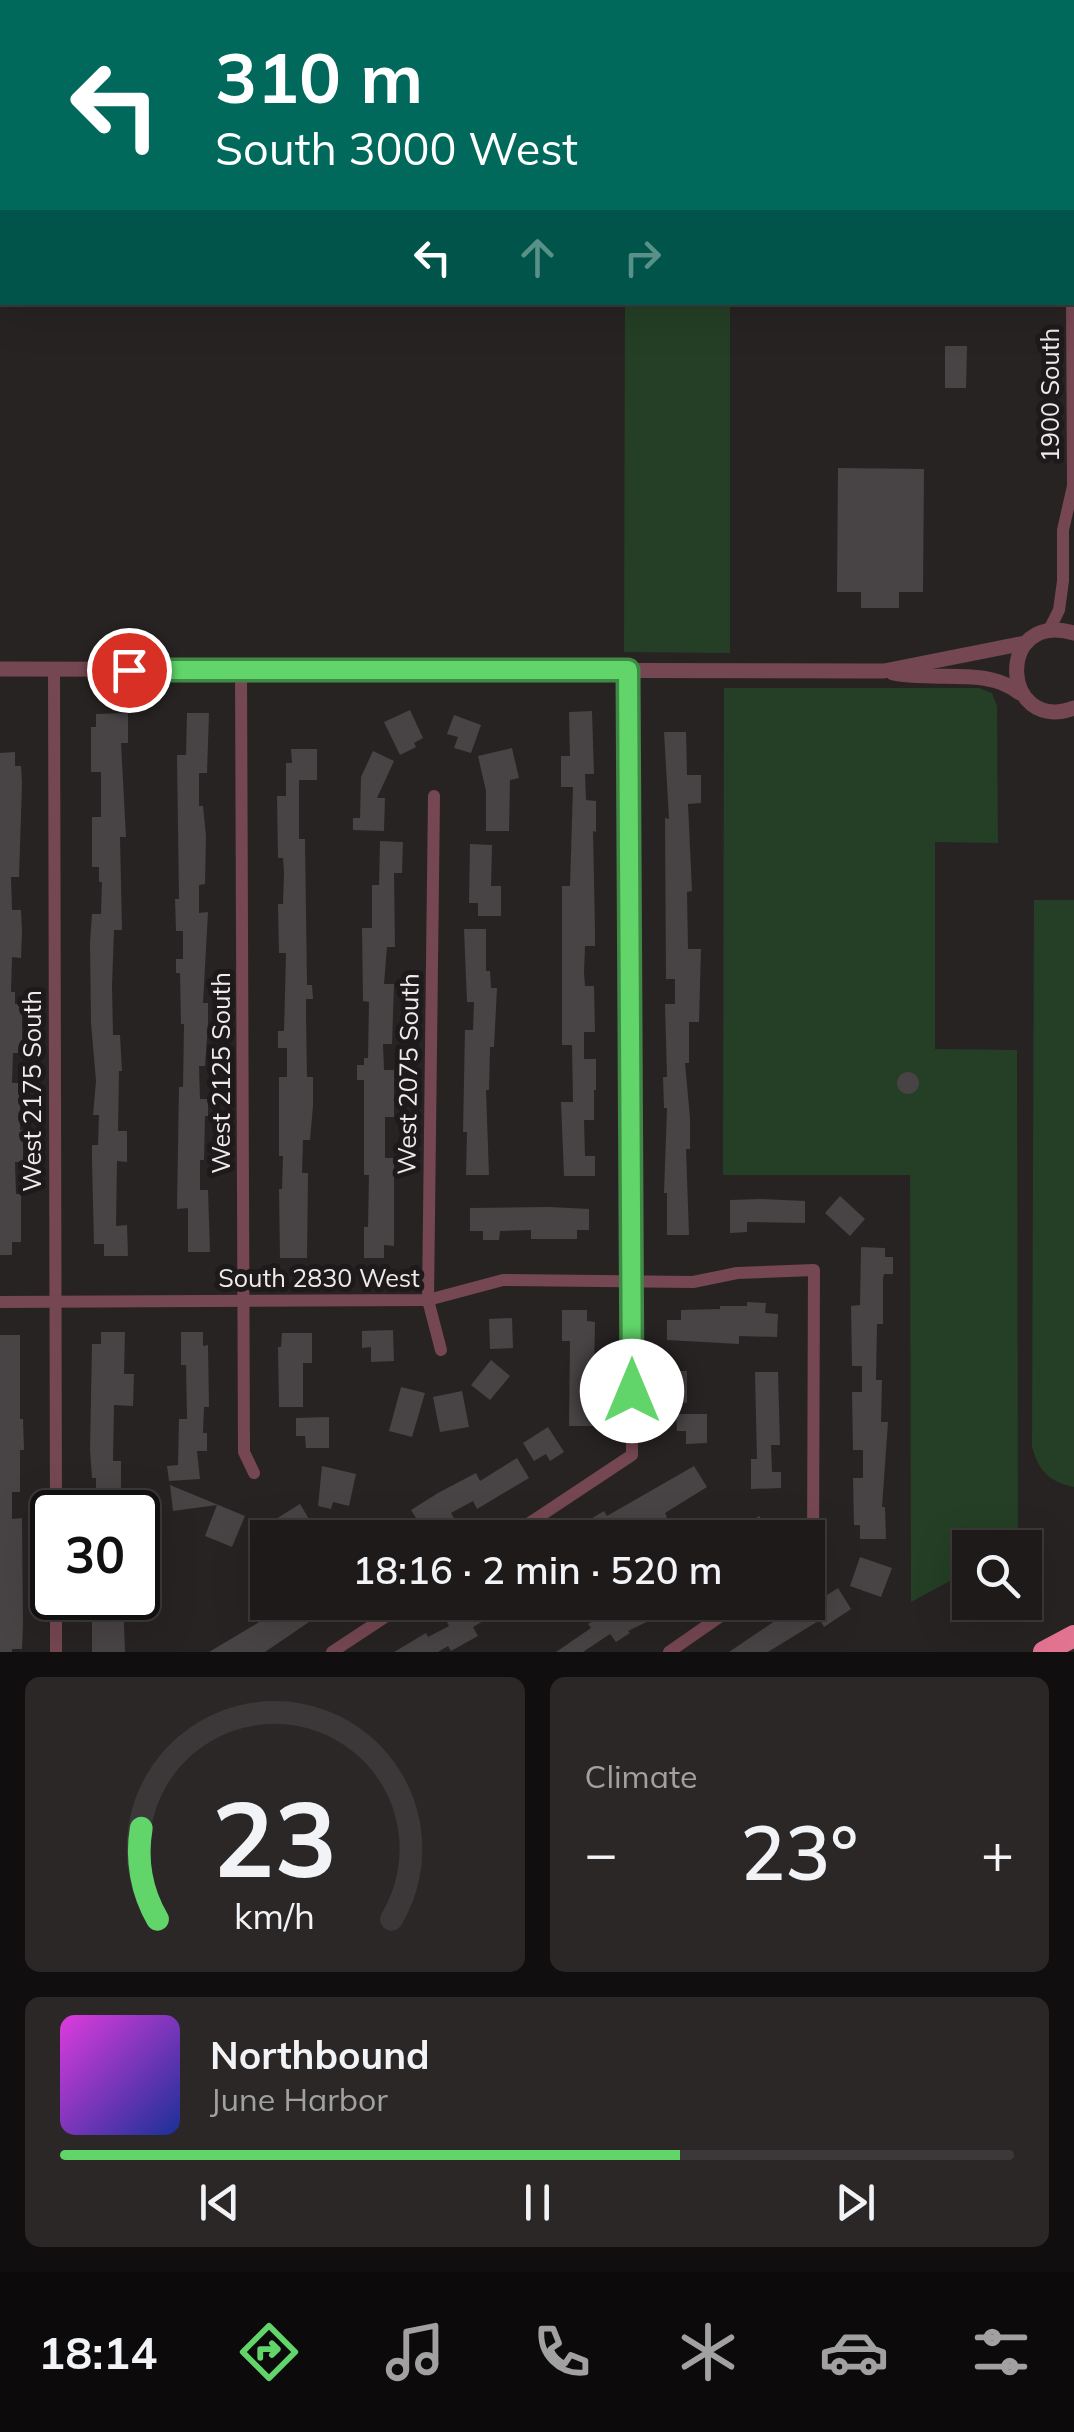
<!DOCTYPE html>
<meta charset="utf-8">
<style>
:root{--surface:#1e1a1a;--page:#2b2727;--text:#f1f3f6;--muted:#a1a1a2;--line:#3c3839;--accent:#61d56a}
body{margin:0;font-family:Mulish,sans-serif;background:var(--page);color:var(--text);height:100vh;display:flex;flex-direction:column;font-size:38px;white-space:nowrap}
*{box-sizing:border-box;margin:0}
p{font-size:32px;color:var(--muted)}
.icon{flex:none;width:55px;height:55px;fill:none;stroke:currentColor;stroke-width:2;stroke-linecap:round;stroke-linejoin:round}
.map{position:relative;height:1652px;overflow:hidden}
.details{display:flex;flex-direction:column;gap:25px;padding:25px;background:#100e0e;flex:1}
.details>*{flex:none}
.banner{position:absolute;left:0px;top:0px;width:1075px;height:305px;box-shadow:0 10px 40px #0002,0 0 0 2px var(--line);background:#00695c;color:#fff;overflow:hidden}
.buttons{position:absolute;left:952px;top:1530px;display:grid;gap:20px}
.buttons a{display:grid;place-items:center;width:90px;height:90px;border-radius:0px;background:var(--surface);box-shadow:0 10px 40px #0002,0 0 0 2px var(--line);font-size:50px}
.speed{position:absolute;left:30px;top:1490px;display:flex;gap:20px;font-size:50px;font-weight:700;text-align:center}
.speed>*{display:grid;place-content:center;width:130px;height:130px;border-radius:50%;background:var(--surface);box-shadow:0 10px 40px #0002,0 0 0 2px var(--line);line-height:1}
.speed .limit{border:5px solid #111;border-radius:15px;background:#fff;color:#111}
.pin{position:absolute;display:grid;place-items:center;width:85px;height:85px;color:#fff;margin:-42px;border:5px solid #fff;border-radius:50%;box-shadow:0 2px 10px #0007}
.me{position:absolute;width:110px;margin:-55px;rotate:0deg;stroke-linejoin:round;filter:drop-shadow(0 0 8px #0008)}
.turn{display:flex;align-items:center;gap:35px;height:210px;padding:0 50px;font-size:45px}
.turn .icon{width:130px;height:130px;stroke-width:2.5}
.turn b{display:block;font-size:70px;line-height:85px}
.lanes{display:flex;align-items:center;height:95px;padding:0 50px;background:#0003;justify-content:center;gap:50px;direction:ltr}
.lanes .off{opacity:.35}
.big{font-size:75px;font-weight:600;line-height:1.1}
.details .card{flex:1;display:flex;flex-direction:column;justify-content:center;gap:15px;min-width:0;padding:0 35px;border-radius:15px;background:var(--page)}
.details .dial{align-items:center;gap:0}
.dial svg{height:260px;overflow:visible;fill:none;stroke:var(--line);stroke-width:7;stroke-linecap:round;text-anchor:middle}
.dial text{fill:var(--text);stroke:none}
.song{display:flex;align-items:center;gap:30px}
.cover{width:120px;height:120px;border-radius:15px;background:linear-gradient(135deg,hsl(300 70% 55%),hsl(230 70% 35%))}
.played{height:10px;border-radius:5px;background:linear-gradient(90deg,var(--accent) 65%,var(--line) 65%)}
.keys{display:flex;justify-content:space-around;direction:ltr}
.heat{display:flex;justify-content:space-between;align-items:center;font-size:55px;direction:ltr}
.details .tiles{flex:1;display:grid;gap:25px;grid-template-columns:1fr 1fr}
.card:last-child{grid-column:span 2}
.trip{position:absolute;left:250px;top:1520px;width:575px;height:100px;border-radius:0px;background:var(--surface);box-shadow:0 10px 40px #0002,0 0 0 2px var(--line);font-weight:600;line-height:100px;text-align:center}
.menu{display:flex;height:160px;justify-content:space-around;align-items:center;background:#0c0a0a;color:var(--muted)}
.menu .icon{width:70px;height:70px}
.menu .on{color:var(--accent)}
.menu b{font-size:45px;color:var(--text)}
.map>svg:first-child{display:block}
.green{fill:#243f25}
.building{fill:#484344}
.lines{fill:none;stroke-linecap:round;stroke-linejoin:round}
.minor{stroke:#754752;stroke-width:12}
.tertiary{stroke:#754752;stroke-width:15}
.motorway{stroke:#e37491;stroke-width:22}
.route-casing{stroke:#3f8a45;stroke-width:25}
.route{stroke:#61d56a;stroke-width:18}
.labels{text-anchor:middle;stroke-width:10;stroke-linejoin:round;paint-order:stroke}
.street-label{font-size:25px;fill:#eeebeb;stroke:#1e191a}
</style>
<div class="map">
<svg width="1074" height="1652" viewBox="0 0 1074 1652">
<rect width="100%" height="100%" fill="#282323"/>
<g class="green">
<rect x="626" y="0" width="420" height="2"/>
<polygon points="625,303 1046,302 1046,304 730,304 730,653 624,652"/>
<polygon points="724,688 979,688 992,693 997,706 998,843 935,842 935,1049 1017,1050 1018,1544 1012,1547 970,1548 970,1570 911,1602 910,1175 723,1175"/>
<path d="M1034 900H1074V1487C1049 1482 1039 1471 1032 1447Z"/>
</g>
<g class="building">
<polygon points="945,346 967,346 966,388 945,388"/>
<polygon points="838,468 924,469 923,592 899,592 899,608 861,608 861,592 837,592"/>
<polygon points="410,710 423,738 414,743 416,747 400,755 384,722"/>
<polygon points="592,711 594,774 585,774 586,800 596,801 596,832 593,831 595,929 595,946 585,946 584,973 585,986 594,986 595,1032 584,1032 584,1059 596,1059 596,1090 594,1090 594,1120 584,1120 585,1156 595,1156 595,1176 564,1176 561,1102 573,1102 572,1045 562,1045 562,886 570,886 573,787 561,787 561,756 570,756 569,712"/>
<polygon points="128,713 128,743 121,743 126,837 120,837 122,930 114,930 112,986 113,1035 120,1035 122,1071 119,1071 118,1131 127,1131 127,1162 117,1161 116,1226 127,1225 128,1256 104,1256 104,1244 94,1244 92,1161 92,1145 98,1145 99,1115 93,1115 96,1081 91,1023 90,942 92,914 101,914 102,882 99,882 99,867 92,867 92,817 101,817 101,772 91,772 91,727 96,727 96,714"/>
<polygon points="187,713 209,713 207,773 199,773 199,806 203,806 206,836 205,884 199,885 199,913 208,912 203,1003 208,1003 208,1024 205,1066 199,1066 200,1099 208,1099 208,1116 205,1116 204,1160 200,1160 200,1190 208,1190 210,1252 188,1252 188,1208 177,1209 179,1087 183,1087 184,1024 181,1024 180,973 176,973 176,959 183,959 183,931 176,931 175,899 179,899 177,755 186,755"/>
<polygon points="454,715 481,725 471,753 454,748 458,737 447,734"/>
<polygon points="664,732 686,732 687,775 701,775 701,803 688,804 692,891 687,892 688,949 701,949 699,1022 689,1022 689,1063 685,1063 690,1118 690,1149 686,1149 689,1235 667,1235 667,1193 664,1193 667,1108 664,1108 663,1077 667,1077 665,1004 675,1004 675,979 666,979 665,818 669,819"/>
<polygon points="512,748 519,778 510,780 509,831 486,831 486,791 478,756"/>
<polygon points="291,749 317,749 317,780 299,780 299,839 305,839 307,985 312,985 313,999 306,999 306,1016 307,1077 313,1077 313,1106 310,1140 303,1140 302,1173 308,1173 307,1258 280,1258 279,1189 282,1189 283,1156 279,1156 279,1077 287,1077 287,1048 278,1048 278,1031 284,1031 286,953 279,953 278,904 283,904 284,872 283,858 278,858 277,796 286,796 286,763 292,763"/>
<polygon points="373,751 394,761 377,798 385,798 384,831 353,830 353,818 360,818 361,777"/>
<polygon points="15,752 15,766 21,766 22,784 19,877 11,877 12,910 21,910 22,932 21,958 12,957 11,992 15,992 15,1004 22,1004 22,1053 13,1053 12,1083 20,1083 20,1130 23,1130 23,1162 15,1162 16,1194 21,1194 21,1242 12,1242 12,1255 0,1255 0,753"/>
<polygon points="380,841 403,842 402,873 394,873 395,947 387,947 384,984 394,984 392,1044 383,1044 384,1070 394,1070 394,1117 385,1117 385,1158 394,1158 394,1246 384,1245 384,1258 364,1258 364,1227 368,1227 369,1175 364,1175 364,1080 357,1080 357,1065 364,1065 364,1058 368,1058 369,1002 363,1001 362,928 372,928 372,885 379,885"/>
<polygon points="470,844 492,845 491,886 501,886 501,916 478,916 478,903 469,903"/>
<polygon points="464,929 486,929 486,971 490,971 491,988 497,988 494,1047 490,1047 489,1090 486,1090 489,1175 466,1175 467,1132 463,1132 465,1030 473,1030 474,1002 467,1002"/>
<circle cx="908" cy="1083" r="11"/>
<polygon points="840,1196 865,1219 850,1236 825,1213"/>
<polygon points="760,1199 805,1201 805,1223 747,1222 747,1232 730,1233 730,1200"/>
<polygon points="549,1207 589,1209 589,1230 577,1230 577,1239 531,1239 531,1230 500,1231 499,1240 483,1240 483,1231 470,1231 470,1208"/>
<polygon points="861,1247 885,1248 885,1257 893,1257 893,1274 884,1274 883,1279 883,1324 877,1324 876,1380 882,1380 881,1422 888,1422 882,1507 885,1507 886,1539 860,1539 860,1525 854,1525 853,1478 863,1478 863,1450 853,1450 852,1392 862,1392 862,1366 852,1366 851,1306 860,1305"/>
<polygon points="747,1302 766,1303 765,1313 778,1314 777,1337 739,1336 739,1344 667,1340 667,1320 681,1320 681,1310 720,1309 720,1306 747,1306"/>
<polygon points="562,1310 587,1310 587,1321 595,1322 593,1426 569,1426 570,1341 562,1341"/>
<polygon points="512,1318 513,1348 490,1349 489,1319"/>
<polygon points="393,1330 394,1361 371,1362 371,1347 362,1348 362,1331"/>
<polygon points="101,1332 125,1332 124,1374 134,1374 133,1406 114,1405 113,1461 121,1461 121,1512 96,1512 96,1478 92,1478 90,1450 92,1344 101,1344"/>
<polygon points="181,1332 203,1332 203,1346 208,1345 209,1407 204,1407 203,1433 207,1433 207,1451 197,1451 200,1479 169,1481 167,1466 178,1465 179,1419 187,1419 186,1365 181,1365"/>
<polygon points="282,1333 312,1333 312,1363 303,1363 303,1407 279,1407 278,1347 281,1347"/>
<polygon points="0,1335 20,1335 20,1419 23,1419 24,1450 20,1450 20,1492 12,1492 12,1519 22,1518 23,1622 22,1649 12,1649 12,1652 0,1652"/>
<polygon points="491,1360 510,1376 490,1400 471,1385"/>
<polygon points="664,1371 687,1371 687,1403 664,1402"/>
<polygon points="755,1372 778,1372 780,1445 771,1445 772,1472 781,1472 781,1488 751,1489 751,1459 757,1459"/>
<polygon points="401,1387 425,1393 412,1437 389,1431"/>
<polygon points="462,1391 469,1427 440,1432 433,1397"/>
<polygon points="676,1414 707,1414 707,1443 686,1444 686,1431 677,1431"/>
<polygon points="329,1417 329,1448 306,1448 305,1436 296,1436 296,1418"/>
<polygon points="548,1427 564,1452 550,1461 546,1454 534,1461 523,1443"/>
<polygon points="517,1458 529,1478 477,1509 473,1501 451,1513 456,1522 432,1538 382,1538 416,1518 411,1510 438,1493 476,1473 480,1481"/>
<polygon points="322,1466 356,1474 349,1506 333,1502 331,1509 318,1506"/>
<polygon points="694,1466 707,1487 665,1513 667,1517 641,1533 637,1526 618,1538 581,1538 594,1529 589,1520 604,1511 607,1516"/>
<polygon points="170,1485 245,1516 232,1547 205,1536 217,1505 173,1511"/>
<polygon points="300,1504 312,1524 300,1531 304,1538 269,1538 263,1527"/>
<polygon points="759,1516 774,1538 727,1538"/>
<polygon points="860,1557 892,1568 881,1597 850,1586"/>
<polygon points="838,1588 851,1609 824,1627 820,1620 768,1652 729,1652 797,1606 801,1612"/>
<polygon points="101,1598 123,1598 125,1652 92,1652 92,1605 101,1606"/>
<polygon points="275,1602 302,1602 312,1620 265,1652 209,1652 273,1614 269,1607"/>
<polygon points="469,1602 516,1602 473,1627 478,1636 451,1651 448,1646 438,1652 394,1652 426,1633 428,1637 449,1626 444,1616"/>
<polygon points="629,1602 660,1602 665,1613 628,1631 630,1633 616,1642 610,1634 583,1652 556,1652 591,1628 588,1624 613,1608"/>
</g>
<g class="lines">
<g class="minor">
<polyline points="1072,0 1072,2"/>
<polyline points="1049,630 1059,610 1063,581 1063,530 1073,486 1072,302"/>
<polyline points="54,669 56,1512"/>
<polyline points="241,670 244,1452 254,1473"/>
<polyline points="434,796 428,1300 441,1350"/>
<polyline points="0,1302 428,1300 503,1280 693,1282 737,1273 814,1270 813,1554 808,1557"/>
<polyline points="507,1538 632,1455 628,670"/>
<polyline points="56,1598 56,1652"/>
<polyline points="332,1652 408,1602"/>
<polyline points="669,1652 741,1602"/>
</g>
<g class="tertiary">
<path d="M1074 633C994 610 1001 735 1074 708"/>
<polyline points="0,669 884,671 1025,643"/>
<path d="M893 673C937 682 985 666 1020 693"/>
</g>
<polyline class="motorway" points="1044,1652 1074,1636"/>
</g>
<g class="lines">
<defs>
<polyline id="route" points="129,670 628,670 632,1391"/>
</defs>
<use href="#route" class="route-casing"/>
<use href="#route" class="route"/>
</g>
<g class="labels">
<g class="street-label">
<text transform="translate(1050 395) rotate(-90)" y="9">1900 South</text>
<text transform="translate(221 1073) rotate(-90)" y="9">West 2125 South</text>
<text transform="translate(408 1074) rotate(-89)" y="9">West 2075 South</text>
<text transform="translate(32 1091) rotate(-90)" y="9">West 2175 South</text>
<text x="319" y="1287">South 2830 West</text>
</g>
</g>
</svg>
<div class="buttons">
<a><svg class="icon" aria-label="search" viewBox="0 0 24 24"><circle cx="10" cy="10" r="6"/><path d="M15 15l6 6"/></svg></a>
</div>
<div class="speed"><div class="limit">30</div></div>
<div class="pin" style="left:129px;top:670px;background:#d93025"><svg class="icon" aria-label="arrive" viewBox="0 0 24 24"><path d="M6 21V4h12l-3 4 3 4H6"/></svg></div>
<svg class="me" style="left:632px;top:1391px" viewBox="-20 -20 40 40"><circle r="19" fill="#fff"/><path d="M0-13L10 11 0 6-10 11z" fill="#61d56a"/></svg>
<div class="trip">18:16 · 2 min · 520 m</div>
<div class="banner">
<div class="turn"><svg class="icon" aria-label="left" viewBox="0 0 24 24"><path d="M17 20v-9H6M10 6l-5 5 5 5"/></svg><div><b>310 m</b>South 3000 West</div></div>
<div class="lanes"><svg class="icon" aria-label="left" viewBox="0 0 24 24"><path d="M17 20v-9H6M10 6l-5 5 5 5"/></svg><svg class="icon off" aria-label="ahead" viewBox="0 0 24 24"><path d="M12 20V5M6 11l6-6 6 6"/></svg><svg class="icon off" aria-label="right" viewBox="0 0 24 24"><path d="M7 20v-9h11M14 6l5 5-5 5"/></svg></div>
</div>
</div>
<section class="details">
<div class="tiles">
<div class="card dial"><svg viewBox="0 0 100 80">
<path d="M14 69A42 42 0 1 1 86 69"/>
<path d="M14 69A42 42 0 0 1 9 41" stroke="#61d56a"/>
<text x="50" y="56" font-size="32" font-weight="700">23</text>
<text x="50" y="72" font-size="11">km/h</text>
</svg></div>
<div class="card"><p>Climate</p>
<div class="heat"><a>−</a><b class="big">23°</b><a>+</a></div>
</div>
<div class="card">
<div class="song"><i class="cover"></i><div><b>Northbound</b><p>June Harbor</p></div></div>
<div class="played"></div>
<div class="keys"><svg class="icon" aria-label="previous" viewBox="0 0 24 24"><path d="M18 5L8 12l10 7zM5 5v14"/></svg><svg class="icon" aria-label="pause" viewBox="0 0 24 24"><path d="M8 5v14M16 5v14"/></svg><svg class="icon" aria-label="next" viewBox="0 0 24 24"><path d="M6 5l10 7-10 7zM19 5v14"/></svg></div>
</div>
</div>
</section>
<nav class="menu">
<b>18:14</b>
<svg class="icon on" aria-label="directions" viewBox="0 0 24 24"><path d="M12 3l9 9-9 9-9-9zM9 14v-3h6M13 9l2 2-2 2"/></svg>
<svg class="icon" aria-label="music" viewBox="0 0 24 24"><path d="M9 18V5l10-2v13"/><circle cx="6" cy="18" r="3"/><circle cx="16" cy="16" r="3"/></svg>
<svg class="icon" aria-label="phone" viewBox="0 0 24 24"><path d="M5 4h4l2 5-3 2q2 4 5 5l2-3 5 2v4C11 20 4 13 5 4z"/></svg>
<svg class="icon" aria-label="climate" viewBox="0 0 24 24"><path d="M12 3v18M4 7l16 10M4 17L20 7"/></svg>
<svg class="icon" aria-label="car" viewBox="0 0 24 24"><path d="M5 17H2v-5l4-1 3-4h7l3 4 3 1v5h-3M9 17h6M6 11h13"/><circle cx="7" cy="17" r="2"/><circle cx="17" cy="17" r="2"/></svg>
<svg class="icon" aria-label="filters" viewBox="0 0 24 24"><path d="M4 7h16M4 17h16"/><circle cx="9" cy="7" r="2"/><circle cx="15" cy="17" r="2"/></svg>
</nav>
